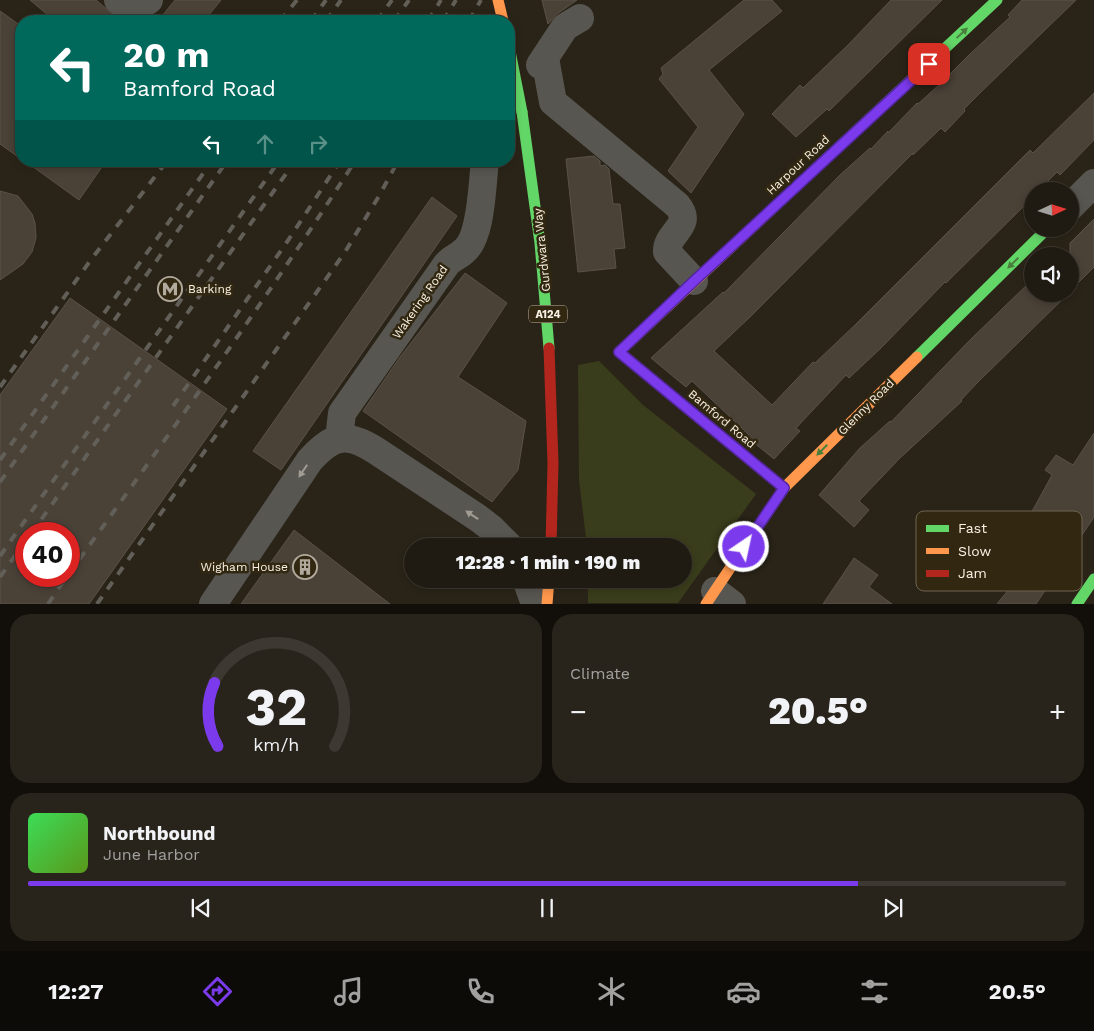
<!DOCTYPE html>
<meta charset="utf-8">
<style>
:root{--surface:#201b12;--page:#28241b;--text:#f1f3f6;--muted:#a2a19f;--line:#3d3932;--accent:#7c3aed}
body{margin:0;font-family:"Work Sans",sans-serif;background:var(--page);color:var(--text);height:100vh;display:flex;flex-direction:column;font-size:19px;white-space:nowrap}
*{box-sizing:border-box;margin:0}
p{font-size:16px;color:var(--muted)}
.icon{flex:none;width:28px;height:28px;fill:none;stroke:currentColor;stroke-width:2;stroke-linecap:round;stroke-linejoin:round}
.map{position:relative;height:604px;overflow:hidden}
.panel{display:flex;flex-direction:column;gap:10px;padding:10px;background:#120f0a;flex:1}
.panel>*{flex:none}
.top-card{position:absolute;left:15px;top:15px;width:500px;height:152px;border-radius:20px;box-shadow:0 2px 8px #0003,0 0 0 1px var(--line);background:#00695c;color:#fff;overflow:hidden}
.needle{width:32px;rotate:86deg}
.fabs{position:absolute;left:1024px;top:182px;display:grid;gap:10px}
.fabs a{display:grid;place-items:center;width:55px;height:55px;border-radius:50%;background:var(--surface);box-shadow:0 2px 8px #0003,0 0 0 1px var(--line);font-size:25px}
.speed{position:absolute;left:15px;top:522px;display:flex;gap:10px;font-size:25px;font-weight:700;text-align:center}
.speed>*{display:grid;place-content:center;width:65px;height:65px;border-radius:50%;background:var(--surface);box-shadow:0 2px 8px #0003,0 0 0 1px var(--line);line-height:1}
.speed .limit{border:8px solid #d22;background:#fff;color:#111}
.pin{position:absolute;display:grid;place-items:center;width:42px;height:42px;color:#fff;margin:-21px;border-radius:10px;box-shadow:0 2px 8px #0006}
.me{position:absolute;width:55px;margin:-28px;rotate:34deg;stroke-linejoin:round;filter:drop-shadow(0 0 4px #0008)}
.turn{display:flex;align-items:center;gap:18px;height:105px;padding:0 25px;font-size:22px}
.turn .icon{width:65px;height:65px;stroke-width:2.5}
.turn b{display:block;font-size:35px;line-height:42px}
.lanes{display:flex;align-items:center;height:48px;padding:0 25px;background:#0003;justify-content:center;gap:25px;direction:ltr}
.lanes .off{opacity:.35}
.big{font-size:38px;font-weight:800;line-height:1.1}
.panel .widget{flex:1;display:flex;flex-direction:column;justify-content:center;gap:8px;min-width:0;padding:0 18px;border-radius:20px;background:var(--page)}
.panel .dial{align-items:center;gap:0}
.dial svg{height:130px;overflow:visible;fill:none;stroke:var(--line);stroke-width:7;stroke-linecap:round;text-anchor:middle}
.dial text{fill:var(--text);stroke:none}
.song{display:flex;align-items:center;gap:15px}
.cover{width:60px;height:60px;border-radius:8px;background:linear-gradient(135deg,hsl(130 70% 55%),hsl(90 70% 35%))}
.played{height:5px;border-radius:2px;background:linear-gradient(90deg,var(--accent) 80%,var(--line) 80%)}
.keys{display:flex;justify-content:space-around;direction:ltr}
.heat{display:flex;justify-content:space-between;align-items:center;font-size:28px;direction:ltr}
.panel .tiles{flex:1;display:grid;gap:10px;grid-template-columns:1fr 1fr}
.widget:last-child{grid-column:span 2}
.trip{position:absolute;left:404px;top:538px;width:288px;height:50px;border-radius:25px;background:var(--surface);box-shadow:0 2px 8px #0003,0 0 0 1px var(--line);font-weight:800;line-height:50px;text-align:center}
.dock{display:flex;height:80px;justify-content:space-around;align-items:center;background:#0d0b07;color:var(--muted)}
.dock .icon{width:35px;height:35px}
.dock .on{color:var(--accent)}
.dock b{font-size:22px;color:var(--text)}
.map>svg:first-child{display:block}
.green{fill:#3a3d1b}
.building{fill:#4a4137;stroke:#5a524a;fill-rule:evenodd}
.lines{fill:none;stroke-linecap:round;stroke-linejoin:round}
.street{stroke:#585651;stroke-width:28}
.fast{stroke:#63d668;stroke-width:11}
.slow{stroke:#ff974d;stroke-width:11}
.jam{stroke:#b3261e;stroke-width:11}
.rail{stroke:#615f58;stroke-width:4;stroke-dasharray:9 9;stroke-linecap:butt}
.fast-bridge{stroke:#63d668;stroke-width:11}
.oneway{fill:#4a7e3c}
.oneway2{fill:#a09c93}
.route-casing{stroke:#51269a;stroke-width:12}
.route{stroke:#7c3aed;stroke-width:9}
.labels{text-anchor:middle;stroke-width:5;stroke-linejoin:round;paint-order:stroke}
.shield{fill:#322710;stroke:#bdb5a4;stroke-width:1}
.shield-label{font-size:11px;font-weight:bold;fill:#f9f2e4}
.street-label{font-size:12px;fill:#f9f2e4;stroke:#322710}
.poi-label{font-size:12px;fill:#f9f2e4;stroke:#322710;text-anchor:start}
.key{fill:#322710;stroke:#6e6450;stroke-width:1}
.key-label{font-size:14px;fill:#f9f2e4}
</style>
<div class="map">
<svg width="1094" height="604" viewBox="0 0 1094 604">
<rect width="100%" height="100%" fill="#2a2418"/>
<polygon class="green" points="599,361 643,405 756,494 678,603 588,603 588,579 682,579 682,546 587,546 579,480 578,365"/>
<g class="building">
<polygon points="30,0 96,0 121,21 55,21"/>
<polygon points="175,0 221,0 204,21 158,21"/>
<polygon points="542,0 577,0 557,14 548,24"/>
<polygon points="744,0 772,0 782,11 709,70 744,114 691,193 668,171 698,127 659,79 663,74 661,68"/>
<polygon points="891,0 942,0 829,111 827,109 796,137 772,114 800,85 803,88 848,45"/>
<polygon points="1022,0 1076,0 980,93 964,109 965,111 945,132 941,128 913,155 913,153 751,316 714,351 772,405 813,362 815,363 855,325 1030,150 1033,153 1094,93 1094,140 1060,175 1057,172 1038,191 1032,191 1032,197 1022,208 946,283 945,282 881,348 849,378 846,375 796,428 800,431 774,459 747,437 749,435 692,381 686,387 651,358 723,292 724,293 840,175 870,148 871,149 888,131 888,133 917,103 918,104 940,84 970,54 1010,17 1008,15"/>
<polygon points="0,11 21,26 21,159 0,144"/>
<polygon points="594,156 600,161 600,166 605,165 609,169 613,204 620,204 625,248 614,249 616,268 578,272 566,159"/>
<polygon points="25,161 106,161 79,200"/>
<polygon points="0,191 18,196 32,214 35,223 36,238 32,252 23,264 0,280"/>
<polygon points="432,197 457,216 281,470 253,451"/>
<polygon points="1094,219 1094,267 1070,291 1070,243"/>
<polygon points="465,273 507,303 458,377 526,421 518,470 492,502 363,411 400,357"/>
<polygon points="1032,280 1032,294 1068,294 978,382 961,400 962,401 899,459 859,501 869,510 854,527 819,495 860,448 890,421 891,422 969,341"/>
<path d="M70 298 227 409 89 604H0V395ZM26 534H69V576H26Z"/>
<polygon points="1094,433 1094,517 1036,604 997,604 1018,578 996,562 1018,534 1016,532 1029,517 1052,475 1045,470 1056,455 1073,465"/>
<polygon points="294,530 390,604 241,604"/>
<polygon points="854,558 878,575 869,587 892,604 823,604"/>
</g>
<g class="lines">
<g class="street">
<polyline points="118,0 123,4 136,8 149,0"/>
<path d="M545 58 553 102 677 205C695 226 666 232 667 252L694 281"/>
<polyline points="540,65 565,27 580,18"/>
<polyline points="1070,207 1094,183"/>
<path d="M339 439 342 413 446 265C451 258 458 257 464 251 482 237 482 183 485 161"/>
<polyline points="526,579 535,604"/>
<polyline points="715,591 732,604"/>
<path d="M213 604 310 460C333 435 346 432 375 450L478 518 491 528 509 546"/>
</g>
<g class="fast">
<polyline points="522,112 540,243 549,348"/>
<polyline points="771,210 997,0"/>
<polyline points="917,357 1047,229"/>
<polyline points="1077,604 1094,579"/>
</g>
<g class="slow">
<polyline points="498,0 503,21"/>
<polyline points="771,210 619,352 784,488"/>
<polyline points="547,604 549,579"/>
<polyline points="706,604 784,488 917,357"/>
</g>
<polyline class="jam" points="549,348 553,463 551,546"/>
<g class="rail">
<polyline points="280,21 297,0"/>
<polyline points="311,21 326,0"/>
<polyline points="326,21 341,0"/>
<polyline points="377,21 392,0"/>
<polyline points="394,21 409,0"/>
<polyline points="428,21 441,0"/>
<polyline points="443,21 456,0"/>
<polyline points="469,21 481,0"/>
<polyline points="0,387 90,261 167,161"/>
<polyline points="173,406 289,239 340,161"/>
<polyline points="0,460 212,161"/>
<polyline points="0,482 227,161"/>
<polyline points="31,534 295,161"/>
<polyline points="0,556 279,161"/>
<path d="M69 574C166 438 265 302 355 161"/>
<polyline points="0,577 26,540"/>
<polyline points="48,604 67,576"/>
<polyline points="97,604 345,252 379,196 398,161"/>
</g>
<polyline class="fast-bridge" points="509,46 522,112"/>
</g>
<defs><path id="oneway-solid" d="M-6-.8H1V-3.2L6.5 0L1 3.2V.8H-6Z" transform="scale(1.25)"/></defs>
<g class="oneway">
<use href="#oneway-solid" transform="translate(962 33) rotate(-43)"/>
<use href="#oneway-solid" transform="translate(1013 263) rotate(136)"/>
<use href="#oneway-solid" transform="translate(822 450) rotate(135)"/>
</g>
<g class="oneway2">
<use href="#oneway-solid" transform="translate(303 471) rotate(124)"/>
<use href="#oneway-solid" transform="translate(472 515) rotate(-146)"/>
</g>
<g class="lines">
<defs>
<polyline id="route" points="744,547 784,488 619,352 694,281 929,64"/>
</defs>
<use href="#route" class="route-casing"/>
<use href="#route" class="route"/>
</g>
<defs>
<symbol id="metro-ring" viewBox="-11 -11 22 22"><circle r="9.5" fill="#322710" stroke="#b1aa9d" stroke-width="1.5"/><path d="M-5.5 5V-5H-3L0 0L3-5H5.5V5H3V-.5L0 4L-3-.5V5Z" fill="#b1aa9d"/></symbol>
<symbol id="building-ring" viewBox="-11 -11 22 22"><circle r="9.5" fill="#322710" stroke="#b1aa9d" stroke-width="1.5"/><path d="M-4-6H4V6H1V3H-1V6H-4ZM-2.5-4.3h1.7v1.8h-1.7ZM.8-4.3h1.7v1.8H.8ZM-2.5-1h1.7V.8h-1.7ZM.8-1h1.7V.8H.8Z" fill="#b1aa9d"/></symbol>
</defs>
<g fill-rule="evenodd">
<use href="#metro-ring" x="156" y="275" width="28" height="28"/>
<use href="#building-ring" x="291" y="553" width="28" height="28"/>
</g>
<g class="labels">
<rect class="shield" x="529" y="305.5" width="38" height="17" rx="4"/>
<g class="shield-label">
<text x="548" y="318">A124</text>
</g>
<g class="street-label">
<text transform="translate(798 165) rotate(-43)" y="4">Harpour Road</text>
<text transform="translate(542 250) rotate(-96)" y="4">Gurdwara Way</text>
<text transform="translate(420 302) rotate(-55)" y="4">Wakering Road</text>
<text transform="translate(866 407) rotate(-45)" y="4">Glenny Road</text>
<text transform="translate(722 419) rotate(40)" y="4">Bamford Road</text>
</g>
<g class="poi-label">
<text x="188" y="293">Barking</text>
<text x="288" y="571" text-anchor="end">Wigham House</text>
</g>
</g>
<rect x="916" y="511" width="166" height="80" rx="8" class="key"/>
<rect x="926" y="525" width="23" height="7" fill="#63d668"/>
<rect x="926" y="548" width="23" height="6" fill="#ff974d"/>
<rect x="926" y="570" width="23" height="7" fill="#b3261e"/>
<g class="key-label">
<text x="958" y="533">Fast</text>
<text x="958" y="556">Slow</text>
<text x="958" y="578">Jam</text>
</g>
</svg>
<div class="fabs">
<a><svg class="needle" viewBox="-14 -14 28 28"><path d="M0-13l5 13h-10z" fill="#e53935"/><path d="M0 13l5-13h-10z" fill="#a2a19f"/></svg></a>
<a><svg class="icon" aria-label="sound" viewBox="0 0 24 24"><path d="M4 9h4l5-4v14l-5-4H4zM17 9q2 3 0 6"/></svg></a>
</div>
<div class="speed"><div class="limit">40</div></div>
<div class="pin" style="left:929px;top:64px;background:#d93025"><svg class="icon" aria-label="arrive" viewBox="0 0 24 24"><path d="M6 21V4h12l-3 4 3 4H6"/></svg></div>
<svg class="me" style="left:744px;top:547px" viewBox="-20 -20 40 40"><circle r="17" fill="#7c3aed" stroke="#fff" stroke-width="3"/><path d="M0-11L8 9 0 5-8 9z" fill="#fff"/></svg>
<div class="trip">12:28 · 1 min · 190 m</div>
<div class="top-card">
<div class="turn"><svg class="icon" aria-label="left" viewBox="0 0 24 24"><path d="M17 20v-9H6M10 6l-5 5 5 5"/></svg><div><b>20 m</b>Bamford Road</div></div>
<div class="lanes"><svg class="icon" aria-label="left" viewBox="0 0 24 24"><path d="M17 20v-9H6M10 6l-5 5 5 5"/></svg><svg class="icon off" aria-label="ahead" viewBox="0 0 24 24"><path d="M12 20V5M6 11l6-6 6 6"/></svg><svg class="icon off" aria-label="right" viewBox="0 0 24 24"><path d="M7 20v-9h11M14 6l5 5-5 5"/></svg></div>
</div>
</div>
<section class="panel">
<div class="tiles">
<div class="widget dial"><svg viewBox="0 0 100 80">
<path d="M14 69A42 42 0 1 1 86 69"/>
<path d="M14 69A42 42 0 0 1 12 30" stroke="#7c3aed"/>
<text x="50" y="56" font-size="32" font-weight="700">32</text>
<text x="50" y="72" font-size="11">km/h</text>
</svg></div>
<div class="widget"><p>Climate</p>
<div class="heat"><a>−</a><b class="big">20.5°</b><a>+</a></div>
</div>
<div class="widget">
<div class="song"><i class="cover"></i><div><b>Northbound</b><p>June Harbor</p></div></div>
<div class="played"></div>
<div class="keys"><svg class="icon" aria-label="previous" viewBox="0 0 24 24"><path d="M18 5L8 12l10 7zM5 5v14"/></svg><svg class="icon" aria-label="pause" viewBox="0 0 24 24"><path d="M8 5v14M16 5v14"/></svg><svg class="icon" aria-label="next" viewBox="0 0 24 24"><path d="M6 5l10 7-10 7zM19 5v14"/></svg></div>
</div>
</div>
</section>
<nav class="dock">
<b>12:27</b>
<svg class="icon on" aria-label="directions" viewBox="0 0 24 24"><path d="M12 3l9 9-9 9-9-9zM9 14v-3h6M13 9l2 2-2 2"/></svg>
<svg class="icon" aria-label="music" viewBox="0 0 24 24"><path d="M9 18V5l10-2v13"/><circle cx="6" cy="18" r="3"/><circle cx="16" cy="16" r="3"/></svg>
<svg class="icon" aria-label="phone" viewBox="0 0 24 24"><path d="M5 4h4l2 5-3 2q2 4 5 5l2-3 5 2v4C11 20 4 13 5 4z"/></svg>
<svg class="icon" aria-label="climate" viewBox="0 0 24 24"><path d="M12 3v18M4 7l16 10M4 17L20 7"/></svg>
<svg class="icon" aria-label="car" viewBox="0 0 24 24"><path d="M5 17H2v-5l4-1 3-4h7l3 4 3 1v5h-3M9 17h6M6 11h13"/><circle cx="7" cy="17" r="2"/><circle cx="17" cy="17" r="2"/></svg>
<svg class="icon" aria-label="filters" viewBox="0 0 24 24"><path d="M4 7h16M4 17h16"/><circle cx="9" cy="7" r="2"/><circle cx="15" cy="17" r="2"/></svg>
<b>20.5°</b>
</nav>
